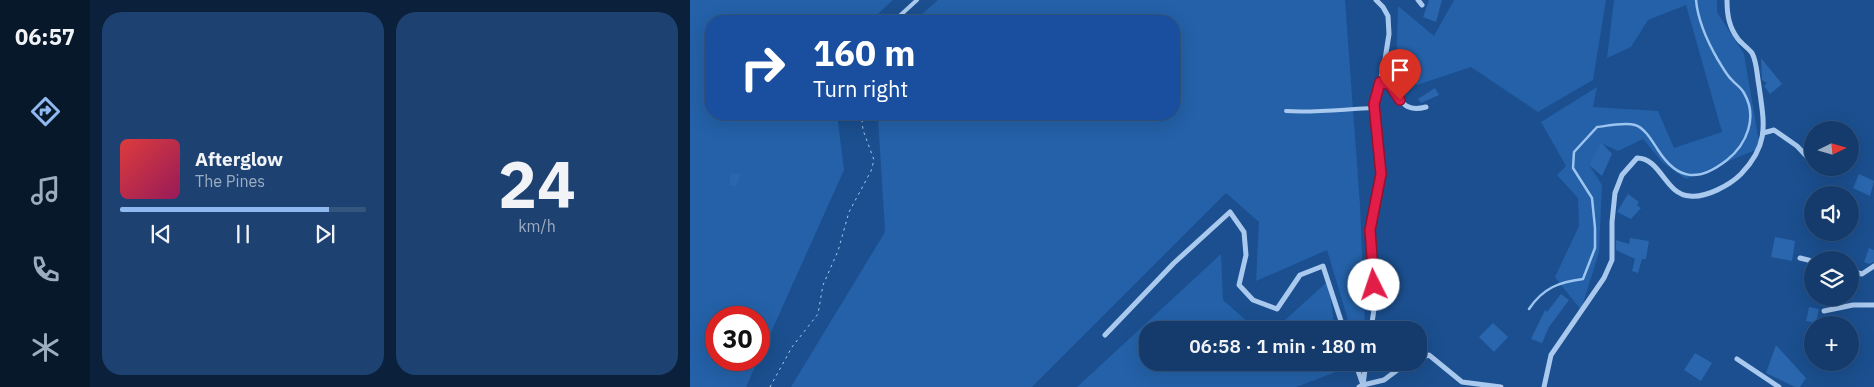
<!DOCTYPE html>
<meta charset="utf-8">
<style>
:root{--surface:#143b6b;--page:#1d4271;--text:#f1f3f6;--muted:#9dadc1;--line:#33557e;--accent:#90b9f0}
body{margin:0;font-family:"IBM Plex Sans",sans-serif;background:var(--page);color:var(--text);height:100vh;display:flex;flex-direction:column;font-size:19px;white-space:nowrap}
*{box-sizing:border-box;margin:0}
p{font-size:16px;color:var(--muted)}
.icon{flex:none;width:28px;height:28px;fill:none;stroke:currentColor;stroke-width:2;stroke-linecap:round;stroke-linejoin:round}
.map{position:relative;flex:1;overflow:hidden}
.panel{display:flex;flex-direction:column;gap:12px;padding:12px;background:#0b203b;width:600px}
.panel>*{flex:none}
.guide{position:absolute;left:15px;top:15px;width:475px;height:105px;border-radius:20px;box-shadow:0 5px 20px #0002,0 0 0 1px var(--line);background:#1a4fa0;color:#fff;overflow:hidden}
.needle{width:32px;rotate:85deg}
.fabs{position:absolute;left:1114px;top:121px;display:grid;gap:10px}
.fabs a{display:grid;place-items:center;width:55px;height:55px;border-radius:50%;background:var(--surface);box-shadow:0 5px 20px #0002,0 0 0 1px var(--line);font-size:25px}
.speed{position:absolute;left:15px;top:306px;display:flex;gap:10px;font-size:25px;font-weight:700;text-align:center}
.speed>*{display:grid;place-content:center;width:65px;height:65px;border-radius:50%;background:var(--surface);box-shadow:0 5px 20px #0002,0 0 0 1px var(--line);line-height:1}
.speed .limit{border:8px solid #d22;background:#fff;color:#111}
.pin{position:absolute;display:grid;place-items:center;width:42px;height:42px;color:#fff;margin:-51px -21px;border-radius:50% 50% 50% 0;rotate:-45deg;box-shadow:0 0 5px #0007}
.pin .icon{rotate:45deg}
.me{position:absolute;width:55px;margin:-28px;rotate:356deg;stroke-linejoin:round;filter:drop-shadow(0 0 4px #0008)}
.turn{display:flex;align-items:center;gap:18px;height:105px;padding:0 25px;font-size:22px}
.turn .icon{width:65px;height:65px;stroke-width:2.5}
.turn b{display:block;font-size:35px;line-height:42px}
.panel .card{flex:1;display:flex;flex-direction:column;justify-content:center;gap:8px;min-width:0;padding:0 18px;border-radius:20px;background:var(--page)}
.panel .dial{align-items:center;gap:0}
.dial b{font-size:65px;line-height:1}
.song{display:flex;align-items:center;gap:15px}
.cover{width:60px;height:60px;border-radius:8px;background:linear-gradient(135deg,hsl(0 70% 55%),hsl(330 70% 35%))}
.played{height:5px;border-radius:2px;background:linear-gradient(90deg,var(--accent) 85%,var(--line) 85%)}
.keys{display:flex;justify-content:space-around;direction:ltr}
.panel .tiles{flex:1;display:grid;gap:12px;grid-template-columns:repeat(2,1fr)}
.trip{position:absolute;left:449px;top:321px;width:288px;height:50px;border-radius:20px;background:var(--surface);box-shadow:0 5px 20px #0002,0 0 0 1px var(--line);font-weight:600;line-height:50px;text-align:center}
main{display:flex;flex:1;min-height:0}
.menu{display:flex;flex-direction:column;width:90px;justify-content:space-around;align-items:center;background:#08182b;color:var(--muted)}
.menu .icon{width:35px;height:35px}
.menu .on{color:var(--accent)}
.menu b{font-size:22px;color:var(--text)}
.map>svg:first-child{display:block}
.green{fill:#2461a8}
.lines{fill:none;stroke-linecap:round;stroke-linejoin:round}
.stream{stroke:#9cc4f0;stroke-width:2.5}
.building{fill:#2a66ad}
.path{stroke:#a9c9ee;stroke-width:1;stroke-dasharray:2.5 4;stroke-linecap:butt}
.service{stroke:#a9c9ee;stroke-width:4}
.minor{stroke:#a9c9ee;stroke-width:5}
.route-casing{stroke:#92132f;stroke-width:12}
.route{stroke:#e11d48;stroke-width:9}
</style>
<main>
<nav class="menu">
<b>06:57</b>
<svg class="icon on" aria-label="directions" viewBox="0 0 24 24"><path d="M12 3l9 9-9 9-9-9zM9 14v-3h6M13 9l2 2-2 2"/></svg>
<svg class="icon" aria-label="music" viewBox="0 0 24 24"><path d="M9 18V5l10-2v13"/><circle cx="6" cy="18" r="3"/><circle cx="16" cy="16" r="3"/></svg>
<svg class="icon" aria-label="phone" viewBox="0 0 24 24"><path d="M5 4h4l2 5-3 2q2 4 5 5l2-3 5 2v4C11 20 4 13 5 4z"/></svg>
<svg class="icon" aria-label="climate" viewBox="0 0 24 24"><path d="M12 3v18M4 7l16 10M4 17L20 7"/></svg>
</nav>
<section class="panel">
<div class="tiles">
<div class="card">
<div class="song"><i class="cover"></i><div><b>Afterglow</b><p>The Pines</p></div></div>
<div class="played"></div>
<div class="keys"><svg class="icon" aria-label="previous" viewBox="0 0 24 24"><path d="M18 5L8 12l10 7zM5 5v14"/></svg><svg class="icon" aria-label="pause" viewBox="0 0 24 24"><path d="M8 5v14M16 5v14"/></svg><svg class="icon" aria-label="next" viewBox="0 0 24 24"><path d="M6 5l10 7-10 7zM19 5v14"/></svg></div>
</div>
<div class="card dial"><b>24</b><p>km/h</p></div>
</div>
</section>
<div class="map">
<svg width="1184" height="387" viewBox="0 0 1184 387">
<rect width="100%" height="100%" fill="#1b4f8f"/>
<g class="green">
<polygon points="0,0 203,0 180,21 21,21 21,114 147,114 154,170 69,359 69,318 26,318 26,360 68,360 56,387 0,387"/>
<polygon points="248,0 655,0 670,205 675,330 661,330 637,250 566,281 569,222 536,193 342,387 101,387 195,232 188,118 189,114 484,114 484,21 224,21"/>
<polygon points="764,0 916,0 903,80 848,112 781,67 727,85 706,69 708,6 744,36"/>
<polygon points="924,0 1027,0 1027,12 1054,54 1070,148 996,179 973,163 953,139 928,151 911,143 899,165 912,185 909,252 891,310 865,277 889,226 888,198 867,175 876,166 851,122 907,87 903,107 968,111 984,148 1032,132 996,5 958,20 941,47 917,58"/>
<polygon points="531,254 533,300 567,330 458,330 458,362 650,362 651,370 606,387 387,387"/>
<polygon points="638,281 645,330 584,330"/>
</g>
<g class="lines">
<path class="stream" d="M839 309C853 288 869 282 893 279L905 248V228L902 198 883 168 884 152 907 127C917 126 934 122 945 125 955 128 962 141 968 150 988 181 1009 182 1037 160 1057 144 1068 117 1054 93 1051 87 1045 84 1041 79 1036 74 1032 66 1028 60 1017 41 1008 22 1006 0"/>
</g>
<g class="building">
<polygon points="739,0 752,0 746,22 733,17"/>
<polygon points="1071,58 1092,84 1080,94 1074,86 1077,83 1072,80"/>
<polygon points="745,88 749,95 731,103 728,99"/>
<polygon points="911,142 922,154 912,176 899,165"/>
<polygon points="41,173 51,173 46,187 39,185"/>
<polygon points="1169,174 1184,181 1180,196 1163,188"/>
<polygon points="938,194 949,202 947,205 951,208 941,219 927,212"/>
<polygon points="1085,237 1105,241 1102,261 1081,257"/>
<polygon points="940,238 959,241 956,259 952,259 948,273 942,271 945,259 926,250 926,240 939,244"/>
<polygon points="1179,248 1184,250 1184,262 1179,264 1174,262"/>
<polygon points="871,294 879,300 859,327 852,343 841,339 855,310 857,312"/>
<polygon points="1119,307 1129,309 1126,323 1116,321"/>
<polygon points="803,323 818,337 804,352 789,337"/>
<polygon points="1086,345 1116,378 1110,387 1105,387 1076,373"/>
<polygon points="1005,353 1022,363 1011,381 994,370"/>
</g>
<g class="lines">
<polyline class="path" points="80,387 102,347 128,314 133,285 148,251 159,212 181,171 184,160 173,130 172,120 174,114"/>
<g class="service">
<polyline points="204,21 227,0"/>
<path d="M596 111C625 113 655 109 685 108"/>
</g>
<g class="minor">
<polyline points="728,0 732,5"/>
<path d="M690 82C714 88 705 115 736 107"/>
<polyline points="1073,133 1084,130 1107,146 1122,162"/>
<polyline points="1125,168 1126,169"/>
<polyline points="1110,258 1122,261"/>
<polyline points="1160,271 1172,274 1184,266"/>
<polyline points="1134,311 1163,305 1184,305"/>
<polyline points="681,330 685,302 680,230 691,174 684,104 694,66 699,34 698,16 693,7 686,0"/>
<polyline points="415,335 484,263 540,212 554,232 556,255 549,285 563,300 587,309 610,275 633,266 654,330"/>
<polyline points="728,358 739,355 772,382 811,387"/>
<polyline points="1047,359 1089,387"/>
<polyline points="665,362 673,385 694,380 718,362"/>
<polyline points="669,387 673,385 676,362"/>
<path d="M854 387 861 355 914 278 922 260V222L925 193 932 175 947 158C971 158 975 195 1000 196 1016 198 1040 185 1051 174 1080 144 1074 123 1069 86 1067 76 1067 62 1062 53 1058 48 1052 44 1048 39 1039 27 1037 15 1037 0"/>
</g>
</g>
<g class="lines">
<defs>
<polyline id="route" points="684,285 680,230 691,174 684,104 690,82 700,85 710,100"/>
</defs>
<use href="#route" class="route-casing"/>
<use href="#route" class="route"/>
</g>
</svg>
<div class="fabs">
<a><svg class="needle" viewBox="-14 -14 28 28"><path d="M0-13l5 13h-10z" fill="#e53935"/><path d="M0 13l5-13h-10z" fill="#9dadc1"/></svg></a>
<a><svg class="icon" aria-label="sound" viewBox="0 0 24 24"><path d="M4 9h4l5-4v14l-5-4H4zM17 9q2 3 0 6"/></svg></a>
<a><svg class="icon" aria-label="layers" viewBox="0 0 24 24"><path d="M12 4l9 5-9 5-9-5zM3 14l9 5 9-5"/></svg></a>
<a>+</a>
</div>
<div class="speed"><div class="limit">30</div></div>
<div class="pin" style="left:710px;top:100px;background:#d93025"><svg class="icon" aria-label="arrive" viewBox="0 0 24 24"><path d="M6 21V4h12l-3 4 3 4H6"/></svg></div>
<svg class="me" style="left:684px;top:285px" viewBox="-20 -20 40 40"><circle r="19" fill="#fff"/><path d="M0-13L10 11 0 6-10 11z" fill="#e11d48"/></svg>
<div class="trip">06:58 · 1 min · 180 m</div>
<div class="guide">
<div class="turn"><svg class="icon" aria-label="right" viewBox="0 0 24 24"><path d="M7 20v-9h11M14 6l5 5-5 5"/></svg><div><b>160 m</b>Turn right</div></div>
</div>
</div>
</main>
